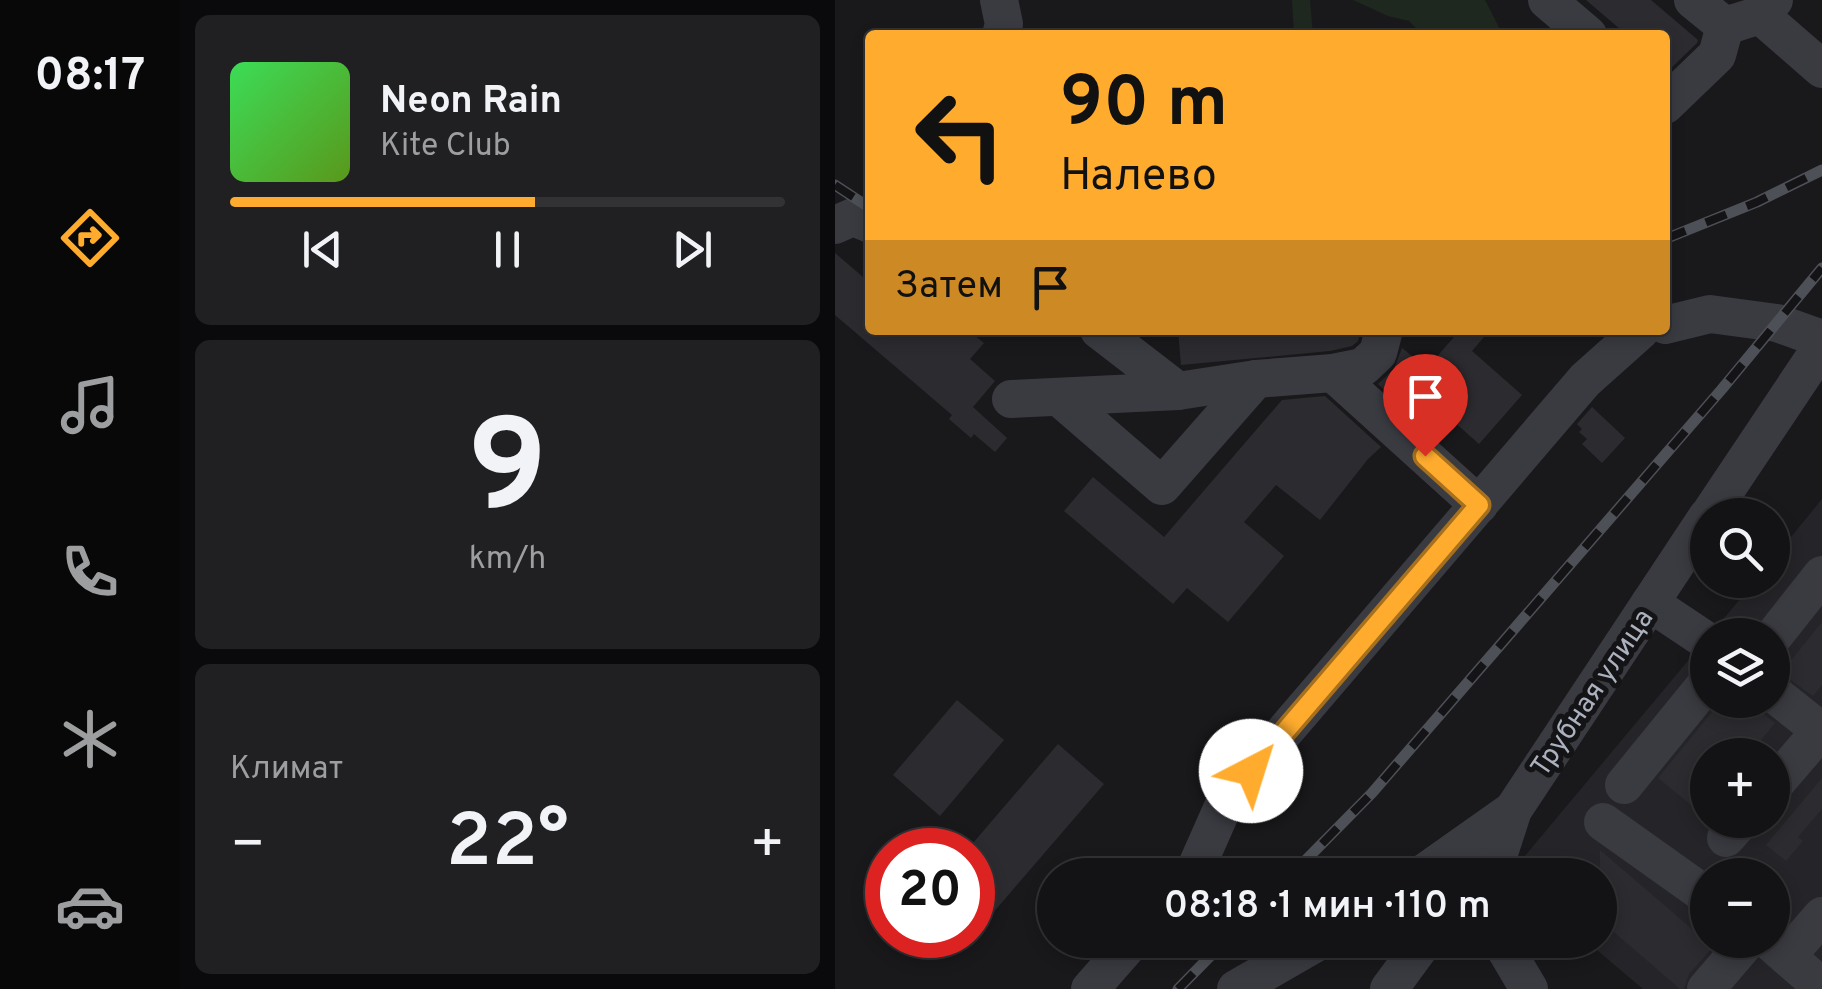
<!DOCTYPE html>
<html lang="ru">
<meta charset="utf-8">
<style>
:root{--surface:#131315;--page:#202022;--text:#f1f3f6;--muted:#9d9ea0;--line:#323234;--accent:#ffac2e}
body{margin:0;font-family:Overpass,sans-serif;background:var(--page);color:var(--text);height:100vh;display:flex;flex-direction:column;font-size:38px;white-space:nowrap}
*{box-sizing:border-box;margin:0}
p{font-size:32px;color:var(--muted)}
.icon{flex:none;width:55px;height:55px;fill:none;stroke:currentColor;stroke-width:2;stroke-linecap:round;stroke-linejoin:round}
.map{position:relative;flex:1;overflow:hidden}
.sheet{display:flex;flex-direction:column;gap:15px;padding:15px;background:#0a0a0c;width:655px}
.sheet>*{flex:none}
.guide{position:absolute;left:30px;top:30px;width:805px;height:305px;border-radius:10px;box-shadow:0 5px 15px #0003,0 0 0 2px var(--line);background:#ffac2e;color:#111;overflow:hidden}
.controls{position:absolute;left:855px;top:498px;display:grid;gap:20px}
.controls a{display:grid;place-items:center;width:100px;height:100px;border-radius:50%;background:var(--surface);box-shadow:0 5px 15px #0003,0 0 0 2px var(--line);font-size:50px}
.speed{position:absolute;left:30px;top:828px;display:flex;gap:20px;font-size:50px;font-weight:700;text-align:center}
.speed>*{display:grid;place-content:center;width:130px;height:130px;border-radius:50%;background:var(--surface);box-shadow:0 5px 15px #0003,0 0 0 2px var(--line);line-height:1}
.speed .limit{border:15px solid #d22;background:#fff;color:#111}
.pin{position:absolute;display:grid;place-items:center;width:85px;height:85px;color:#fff;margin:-102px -42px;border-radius:50% 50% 50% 0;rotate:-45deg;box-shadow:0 0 10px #0007}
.pin .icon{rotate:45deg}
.me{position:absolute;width:110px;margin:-55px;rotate:40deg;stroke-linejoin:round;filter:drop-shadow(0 0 8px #0008)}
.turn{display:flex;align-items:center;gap:35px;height:210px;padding:0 30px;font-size:45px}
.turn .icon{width:130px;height:130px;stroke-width:2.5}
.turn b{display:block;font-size:70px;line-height:85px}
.then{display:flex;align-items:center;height:95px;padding:0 30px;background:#0003;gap:20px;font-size:38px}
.big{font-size:75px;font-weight:600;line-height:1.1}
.sheet .tile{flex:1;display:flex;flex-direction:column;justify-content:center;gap:15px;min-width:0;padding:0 35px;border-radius:15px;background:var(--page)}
.sheet .dial{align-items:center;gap:0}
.dial b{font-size:130px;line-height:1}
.song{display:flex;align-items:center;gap:30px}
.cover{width:120px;height:120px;border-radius:15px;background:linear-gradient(135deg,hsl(130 70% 55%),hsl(90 70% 35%))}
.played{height:10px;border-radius:5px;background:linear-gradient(90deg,var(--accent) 55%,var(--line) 55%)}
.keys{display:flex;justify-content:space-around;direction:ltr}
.heat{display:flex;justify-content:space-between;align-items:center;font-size:55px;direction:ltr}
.trip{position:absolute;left:202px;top:858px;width:580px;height:100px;border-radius:50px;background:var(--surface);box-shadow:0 5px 15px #0003,0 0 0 2px var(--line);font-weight:600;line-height:100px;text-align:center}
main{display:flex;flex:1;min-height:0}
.tab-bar{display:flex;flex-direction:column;width:180px;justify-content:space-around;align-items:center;background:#080808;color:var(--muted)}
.tab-bar .icon{width:70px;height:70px}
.tab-bar .active{color:var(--accent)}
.tab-bar b{font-size:45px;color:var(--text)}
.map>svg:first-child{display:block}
.built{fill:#252529;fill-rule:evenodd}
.green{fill:#1e281f}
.building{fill:#2c2c30}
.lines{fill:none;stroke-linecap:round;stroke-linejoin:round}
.minor{stroke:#3a3b41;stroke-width:38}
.rail-casing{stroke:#4d5056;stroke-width:11}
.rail{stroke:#141417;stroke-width:8;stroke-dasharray:22;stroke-linecap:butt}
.route-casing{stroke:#a6701e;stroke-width:25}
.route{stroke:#ffac2e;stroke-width:18}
.labels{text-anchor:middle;stroke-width:10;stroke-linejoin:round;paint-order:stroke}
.street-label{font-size:28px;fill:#abb1bd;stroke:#141417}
</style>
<main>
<nav class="tab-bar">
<b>08:17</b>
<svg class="icon active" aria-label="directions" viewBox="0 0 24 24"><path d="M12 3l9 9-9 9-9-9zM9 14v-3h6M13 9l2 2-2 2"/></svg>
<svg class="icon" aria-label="music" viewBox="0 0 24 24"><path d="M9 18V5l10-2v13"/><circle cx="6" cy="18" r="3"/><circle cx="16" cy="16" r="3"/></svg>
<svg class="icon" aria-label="phone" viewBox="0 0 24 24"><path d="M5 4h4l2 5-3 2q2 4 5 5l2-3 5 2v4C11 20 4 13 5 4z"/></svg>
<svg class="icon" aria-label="climate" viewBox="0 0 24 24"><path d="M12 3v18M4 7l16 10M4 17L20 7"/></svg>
<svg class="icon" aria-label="car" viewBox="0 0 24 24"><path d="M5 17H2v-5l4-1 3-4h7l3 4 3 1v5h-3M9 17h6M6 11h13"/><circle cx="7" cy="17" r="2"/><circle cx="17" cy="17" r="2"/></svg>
</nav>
<section class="sheet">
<div class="tile">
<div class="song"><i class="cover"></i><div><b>Neon Rain</b><p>Kite Club</p></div></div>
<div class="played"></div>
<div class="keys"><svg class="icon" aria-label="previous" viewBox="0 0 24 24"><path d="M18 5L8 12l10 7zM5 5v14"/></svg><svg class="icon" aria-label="pause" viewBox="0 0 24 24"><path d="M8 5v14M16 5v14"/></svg><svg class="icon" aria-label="next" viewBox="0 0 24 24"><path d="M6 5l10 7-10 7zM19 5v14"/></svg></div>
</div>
<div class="tile dial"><b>9</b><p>km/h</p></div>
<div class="tile"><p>Климат</p>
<div class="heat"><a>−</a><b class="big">22°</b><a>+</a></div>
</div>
</section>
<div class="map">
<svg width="987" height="989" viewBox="0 0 987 989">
<rect width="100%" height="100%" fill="#19191c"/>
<path class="built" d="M987 499V989H808L750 940H765V875H674L872 638V700H938V635H875L921 580H938V559ZM872 755H938V820H872ZM872 875H938V940H872Z"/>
<g class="green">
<polygon points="457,0 475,0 478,35 459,35"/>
<polygon points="518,0 650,0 668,35 588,35 574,21 553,16"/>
</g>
<g class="building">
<polygon points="751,0 816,0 863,40 862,43 830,74 830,35 792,35"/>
<polygon points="0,253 35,283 35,330 133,330 149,343 135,359 160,381 138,407 172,438 160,452 139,434 136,438 114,419 117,415 0,315"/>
<polygon points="343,330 526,330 523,341 517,346 495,351 346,365"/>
<polygon points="625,330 655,330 637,351 687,395 644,444 597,402 588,413 579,406 574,412 543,384 559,369 567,348 592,368"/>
<polygon points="490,396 546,447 533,459 485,520 441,485 409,522 449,556 393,622 352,588 338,604 229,511 258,477 329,537 447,400"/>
<polygon points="757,407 790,438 767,463 747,444 752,439 744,432 747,429 742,424"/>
<polygon points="987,622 987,685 978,696 946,673"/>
<polygon points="122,700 169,740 105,816 58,775"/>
<polygon points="887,700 917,700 924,711 940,723 914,755 872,755 872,818 823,778"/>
<polygon points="223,744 269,784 138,936 138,843"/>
<polygon points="987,778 987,809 963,837 968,841 951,861 931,845"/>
<polygon points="765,850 878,947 854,974 849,989 845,989 765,920"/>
</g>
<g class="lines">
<g class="minor">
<polyline points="164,0 169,24 166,35"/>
<polyline points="712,0 753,35"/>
<polyline points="858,0 890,26 925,15 939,0"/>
<polyline points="925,15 987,69"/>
<polyline points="830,105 882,55 890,26"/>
<polyline points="0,225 18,217 35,224"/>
<polyline points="830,325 875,314 942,323 987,339"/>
<polyline points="264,330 343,391"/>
<polyline points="498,373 644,505"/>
<polyline points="224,397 327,486 421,379"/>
<polyline points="176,399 343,391 421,379 498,373 528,367 543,353 549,330"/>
<polyline points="874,515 987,346"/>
<polyline points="815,603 872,641"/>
<polyline points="938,637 987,575"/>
<polyline points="938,693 986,731"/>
<polyline points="789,785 872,683"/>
<polyline points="938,786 987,729"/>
<polyline points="768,822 872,896"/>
<polyline points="891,838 907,820"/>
<polyline points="356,875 360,870 391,800 750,380 806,330"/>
<polyline points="586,875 678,810"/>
<polyline points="657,875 678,810 872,517"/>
<polyline points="665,940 694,989"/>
<polyline points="933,940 987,987"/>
<polyline points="952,956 987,916"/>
<polyline points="255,989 298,940"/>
<polyline points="401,989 486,940"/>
<polyline points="554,989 590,940"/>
<polyline points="871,989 913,940"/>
</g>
<defs>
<g id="rail">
<polyline points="0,185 35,208"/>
<polyline points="830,239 922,202 987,170"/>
<polyline points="456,875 537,793 887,389 987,268"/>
<polyline points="343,989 391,940"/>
</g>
</defs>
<use href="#rail" class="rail-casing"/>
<use href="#rail" class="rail"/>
</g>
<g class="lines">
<defs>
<polyline id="route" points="416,771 644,505 590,456"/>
</defs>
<use href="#route" class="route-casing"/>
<use href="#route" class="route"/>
</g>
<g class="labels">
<g class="street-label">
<text transform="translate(756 692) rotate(-56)" y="10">Трубная улица</text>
</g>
</g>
</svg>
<div class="controls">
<a><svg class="icon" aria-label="search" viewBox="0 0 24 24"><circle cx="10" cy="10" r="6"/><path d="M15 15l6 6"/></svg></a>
<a><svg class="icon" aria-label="layers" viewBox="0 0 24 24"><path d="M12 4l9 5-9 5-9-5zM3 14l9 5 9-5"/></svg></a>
<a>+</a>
<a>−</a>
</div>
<div class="speed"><div class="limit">20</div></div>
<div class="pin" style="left:590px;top:456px;background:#d93025"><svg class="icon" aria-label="arrive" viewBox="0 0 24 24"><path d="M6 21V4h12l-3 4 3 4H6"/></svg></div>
<svg class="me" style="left:416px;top:771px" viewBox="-20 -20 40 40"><circle r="19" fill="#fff"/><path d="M0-13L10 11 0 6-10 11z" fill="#ffac2e"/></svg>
<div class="trip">08:18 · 1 мин · 110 m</div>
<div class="guide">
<div class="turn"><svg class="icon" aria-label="left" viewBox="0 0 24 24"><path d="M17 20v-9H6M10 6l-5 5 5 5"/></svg><div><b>90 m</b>Налево</div></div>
<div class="then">Затем<svg class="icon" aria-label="arrive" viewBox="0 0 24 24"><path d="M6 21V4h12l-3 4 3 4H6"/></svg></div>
</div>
</div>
</main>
